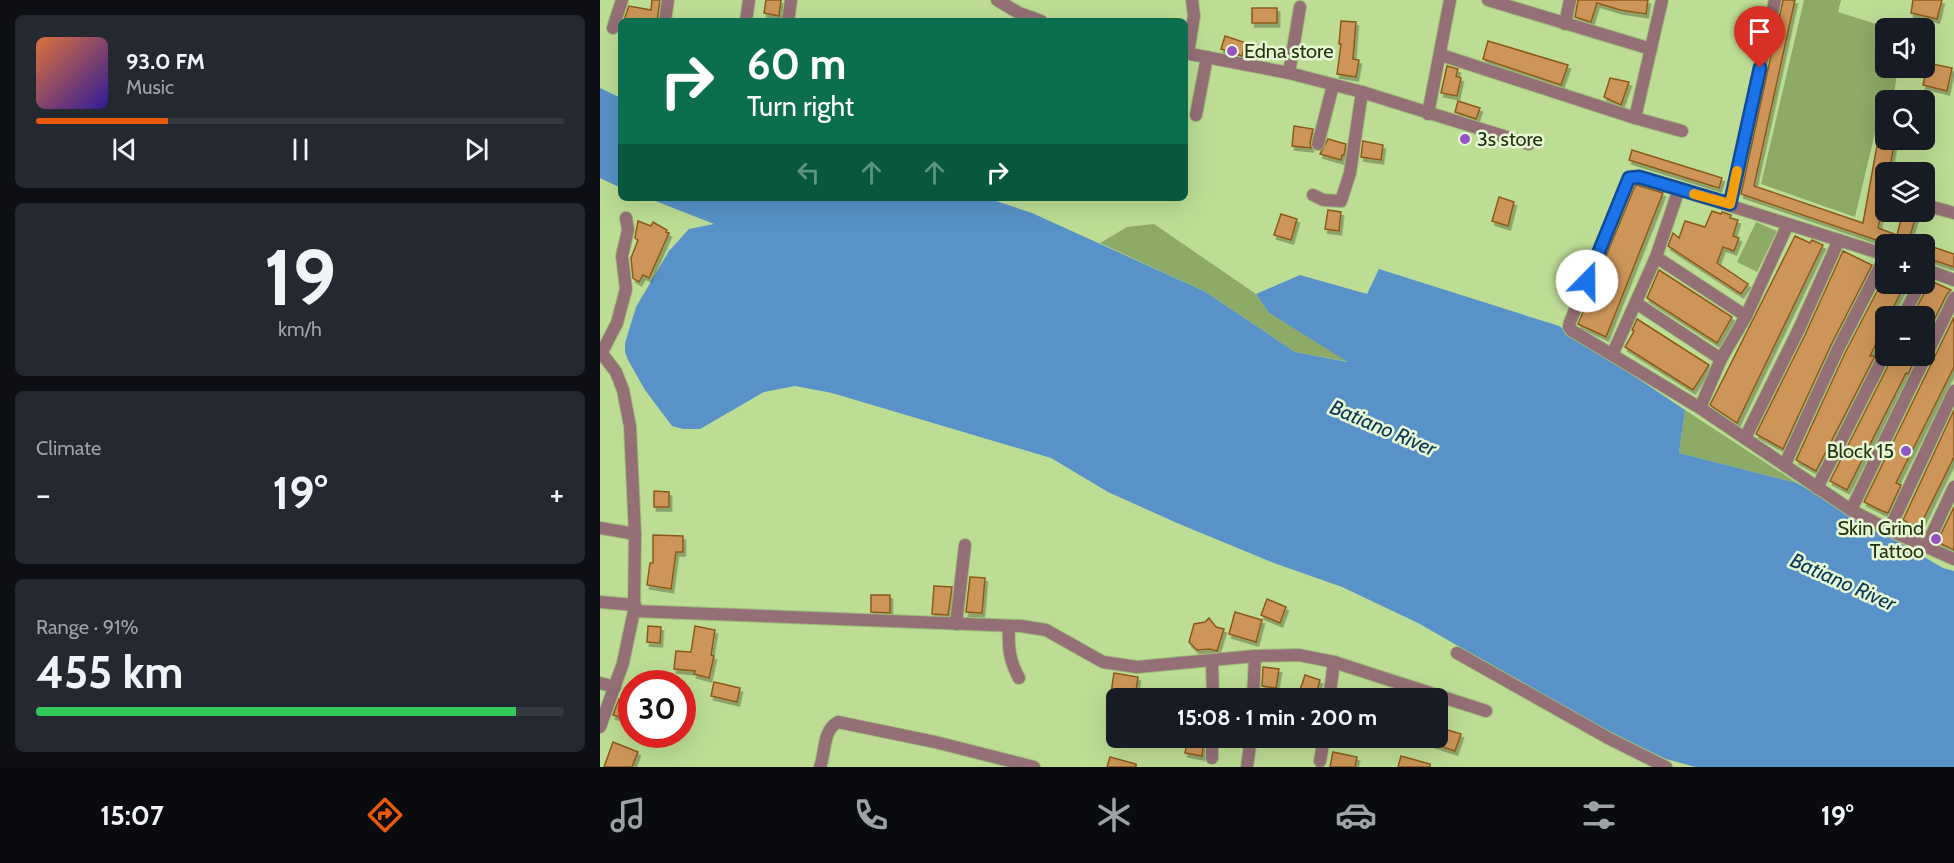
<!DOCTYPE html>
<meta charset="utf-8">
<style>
:root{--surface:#171b24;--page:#242831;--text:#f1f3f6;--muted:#9ea1a6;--line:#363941;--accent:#ea580c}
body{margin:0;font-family:Cabin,sans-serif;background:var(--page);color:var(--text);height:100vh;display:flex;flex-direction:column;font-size:22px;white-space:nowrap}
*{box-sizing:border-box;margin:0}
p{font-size:20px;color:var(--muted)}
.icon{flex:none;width:33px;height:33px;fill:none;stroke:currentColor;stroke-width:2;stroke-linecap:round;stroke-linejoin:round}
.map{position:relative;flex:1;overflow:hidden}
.drawer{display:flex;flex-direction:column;gap:15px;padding:15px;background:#0d0f14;width:600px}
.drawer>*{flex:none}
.top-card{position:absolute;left:18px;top:18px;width:570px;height:183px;border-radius:9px;box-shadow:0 6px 24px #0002;background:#0b6e4f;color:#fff;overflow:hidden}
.fabs{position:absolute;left:1275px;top:18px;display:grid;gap:12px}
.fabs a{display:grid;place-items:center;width:60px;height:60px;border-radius:9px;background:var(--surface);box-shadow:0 6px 24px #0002;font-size:30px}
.speed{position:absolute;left:18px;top:670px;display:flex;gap:12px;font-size:30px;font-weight:700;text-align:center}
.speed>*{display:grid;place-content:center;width:78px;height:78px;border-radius:50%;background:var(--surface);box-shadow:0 6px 24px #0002;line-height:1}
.speed .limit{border:9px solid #d22;background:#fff;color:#111}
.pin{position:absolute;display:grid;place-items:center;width:51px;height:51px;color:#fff;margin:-62px -26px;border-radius:50% 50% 50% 0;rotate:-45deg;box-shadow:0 0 6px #0007}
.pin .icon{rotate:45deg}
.me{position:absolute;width:66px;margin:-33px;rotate:22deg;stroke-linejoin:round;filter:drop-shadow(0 0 4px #0008)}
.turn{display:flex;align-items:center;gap:21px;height:126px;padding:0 30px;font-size:27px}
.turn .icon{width:78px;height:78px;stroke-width:2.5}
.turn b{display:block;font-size:42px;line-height:51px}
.lanes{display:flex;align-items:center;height:57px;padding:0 30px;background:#0003;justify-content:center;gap:30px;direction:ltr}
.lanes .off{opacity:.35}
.big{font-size:45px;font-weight:700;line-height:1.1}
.drawer .widget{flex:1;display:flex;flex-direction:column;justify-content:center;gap:9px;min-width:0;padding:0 21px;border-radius:9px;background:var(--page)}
.drawer .dial{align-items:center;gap:0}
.dial b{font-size:78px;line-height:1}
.song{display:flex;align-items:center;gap:18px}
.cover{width:72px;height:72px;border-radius:9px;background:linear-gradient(135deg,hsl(20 70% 55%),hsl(250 70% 35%))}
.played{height:6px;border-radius:3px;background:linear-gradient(90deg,var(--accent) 25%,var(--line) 25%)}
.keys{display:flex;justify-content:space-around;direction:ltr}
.heat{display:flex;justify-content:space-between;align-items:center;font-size:33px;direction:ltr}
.charge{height:9px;border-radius:4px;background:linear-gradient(90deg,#34c759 91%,var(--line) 0)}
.trip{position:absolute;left:506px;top:688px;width:342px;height:60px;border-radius:9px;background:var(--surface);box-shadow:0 6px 24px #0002;font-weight:700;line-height:60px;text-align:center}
.dock{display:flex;height:96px;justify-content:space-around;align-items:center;background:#090b0e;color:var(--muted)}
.dock .icon{width:42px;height:42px}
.dock .active{color:var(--accent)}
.dock b{font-size:27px;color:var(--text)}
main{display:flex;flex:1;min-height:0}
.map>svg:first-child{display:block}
.green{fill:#8daa67}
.water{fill:#5892c8}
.building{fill:#cd9659;stroke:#8c5a19;stroke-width:1.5;filter:url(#shadow)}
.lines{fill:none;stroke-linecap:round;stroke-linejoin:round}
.minor-casing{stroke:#9fbb7b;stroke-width:14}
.minor{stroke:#947076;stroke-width:12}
.route-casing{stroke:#114b97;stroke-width:15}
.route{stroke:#1a73e8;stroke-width:10}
.slow{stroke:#f59e0b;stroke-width:10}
.poi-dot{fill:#9552c7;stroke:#e7f8d4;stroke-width:2}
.labels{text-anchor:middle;stroke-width:5;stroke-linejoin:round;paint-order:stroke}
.poi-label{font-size:20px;fill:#263215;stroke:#e7f8d4;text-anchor:start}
.water-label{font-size:21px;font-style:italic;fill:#0b385c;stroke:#e7f8d4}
</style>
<main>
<section class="drawer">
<div class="widget">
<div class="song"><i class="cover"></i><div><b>93.0 FM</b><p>Music</p></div></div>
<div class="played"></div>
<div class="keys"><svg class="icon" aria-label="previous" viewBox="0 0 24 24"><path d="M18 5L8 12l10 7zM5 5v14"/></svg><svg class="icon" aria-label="pause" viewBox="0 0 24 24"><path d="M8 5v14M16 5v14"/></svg><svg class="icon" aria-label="next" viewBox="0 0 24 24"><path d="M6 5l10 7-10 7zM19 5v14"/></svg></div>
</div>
<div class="widget dial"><b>19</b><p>km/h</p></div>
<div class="widget"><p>Climate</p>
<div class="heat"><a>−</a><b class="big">19°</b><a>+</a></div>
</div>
<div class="widget"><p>Range · 91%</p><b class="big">455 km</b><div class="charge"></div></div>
</section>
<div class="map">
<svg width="1354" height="767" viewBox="0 0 1354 767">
<defs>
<filter id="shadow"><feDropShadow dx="2.5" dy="4" stdDeviation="0" flood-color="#0004"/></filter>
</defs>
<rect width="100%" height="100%" fill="#bddd95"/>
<g class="green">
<polygon points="1204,0 1241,0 1238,12 1289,28 1286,28 1286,68 1298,68 1293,100 1286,100 1285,103 1282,103 1255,217 1161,184"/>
<polygon points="1156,222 1177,231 1157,272 1137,262"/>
<polygon points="554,224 656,294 669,313 750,362 695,352 604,291 500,243 527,227"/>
<polygon points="1085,410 1197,483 1079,453"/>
</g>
<g class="water">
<polygon points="0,88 21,98 21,188 0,178"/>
<polygon points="48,198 387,198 432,213 604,291 695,352 748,362 669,313 656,294 700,275 767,294 779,269 959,326 1085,410 1079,453 1197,483 1343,568 1354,571 1354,767 1096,767 1066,759 1007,731 818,623 742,587 674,563 577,523 508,492 451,458 232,393 195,386 164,392 100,429 83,429 72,426 45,390 28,360 25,352 25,343 36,307 69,251 89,229 114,224"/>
</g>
<g class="building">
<polygon points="52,0 60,0 57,21 24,20 29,6 51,10"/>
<polygon points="166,0 181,0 179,16 164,13"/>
<polygon points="978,0 1048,0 1046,14 1020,10 997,3 991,22 975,17"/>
<polygon points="1183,0 1195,0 1154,186 1263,223 1278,140 1295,140 1289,172 1286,172 1286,190 1278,228 1297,235 1303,212 1316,216 1309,239 1321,243 1321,244 1288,244 1141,194"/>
<polygon points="1313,0 1342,0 1337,19 1311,13"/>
<rect x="652" y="8" width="25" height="15"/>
<polygon points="741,21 756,22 753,59 759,60 756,77 737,74 741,44 739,44"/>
<polygon points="625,36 646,43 642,56 621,49"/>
<polygon points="888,41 968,65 961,85 883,59"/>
<polygon points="1328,63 1352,68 1347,91 1323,85"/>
<polygon points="847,66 858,69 856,76 861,78 857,96 841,93"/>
<polygon points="1010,78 1029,82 1021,105 1004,97"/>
<polygon points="858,101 880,108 876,119 855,112"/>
<polygon points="694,126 713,129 710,143 711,148 692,146"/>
<polygon points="728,139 746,144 744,155 742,155 741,160 720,154"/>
<polygon points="763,141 783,145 781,160 761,157"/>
<polygon points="1032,150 1122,178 1119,188 1029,160"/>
<polygon points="1037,185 1063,193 1006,337 978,324 1035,186"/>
<polygon points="899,197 914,202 908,226 892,221"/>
<polygon points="728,210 741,212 739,231 725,229"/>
<polygon points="1112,211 1121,214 1122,212 1131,215 1130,218 1138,220 1133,236 1139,238 1134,251 1123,247 1117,263 1148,284 1141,294 1068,246 1073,233 1079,238 1085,221 1105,227"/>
<polygon points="681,214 697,219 691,240 674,235"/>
<polygon points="38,221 51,226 53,222 67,230 66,232 69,233 49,278 43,275 39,282 33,278 31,258 38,240 35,238"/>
<polygon points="1195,236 1210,243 1212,240 1223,245 1137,423 1110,405"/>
<polygon points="1324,244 1354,254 1354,267 1324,257"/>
<polygon points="1243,251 1272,265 1231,345 1183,449 1156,434 1205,335"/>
<polygon points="1059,270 1132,317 1117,343 1047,298"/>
<polygon points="1286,274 1286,284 1305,284 1289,316 1286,316 1286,324 1270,356 1275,356 1216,471 1196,460 1245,353"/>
<polygon points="1327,279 1351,290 1347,294 1324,340 1324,316 1312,316 1327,288"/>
<polygon points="1354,317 1354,367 1296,483 1301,485 1288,513 1282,511 1264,502"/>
<polygon points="1037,319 1109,365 1093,390 1025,347 1034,331 1032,330"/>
<polygon points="1293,356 1317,356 1308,374 1306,373 1247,490 1230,481"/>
<polygon points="1354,410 1354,457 1319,528 1303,520"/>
<polygon points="54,491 69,492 69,507 54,507"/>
<polygon points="1354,507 1354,550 1337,542"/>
<polygon points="53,535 83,536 83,552 76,552 71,589 47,585 50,563 53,563"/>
<polygon points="370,577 385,578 382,613 366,612"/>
<polygon points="334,586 352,587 348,615 332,614"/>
<polygon points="271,595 290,595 290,613 271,612"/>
<polygon points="667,599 686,607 680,623 661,615"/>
<polygon points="635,612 662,620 656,642 629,634"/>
<polygon points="609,618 616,627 624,629 617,651 609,649 597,650 589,642 594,624 605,622"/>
<polygon points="48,626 61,627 60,643 47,642"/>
<polygon points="95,626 115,630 111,655 114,656 109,678 94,674 95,671 74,669 76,651 91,652"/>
<polygon points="663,667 679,669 676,688 662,686"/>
<polygon points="514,673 538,677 535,697 511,693"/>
<polygon points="705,675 720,680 715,699 697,699"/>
<polygon points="114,682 140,688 137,702 111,696"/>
<polygon points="19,699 32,703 32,721 13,715"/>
<polygon points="838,727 861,734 855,751 833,744 835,738 837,738"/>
<polygon points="588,738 604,738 602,756 585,753"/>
<polygon points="13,742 38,752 32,767 4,767"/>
<polygon points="733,752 757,757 755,767 730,767"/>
<polygon points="801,756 830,764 830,767 798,767"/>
<polygon points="510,757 536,764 536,767 507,767"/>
</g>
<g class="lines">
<defs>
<g id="minor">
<polyline points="397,0 419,13 441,21"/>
<polyline points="888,0 1051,49"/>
<polyline points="65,21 68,0"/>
<polyline points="146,21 149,0"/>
<polyline points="188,21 191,0"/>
<polyline points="965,24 970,0"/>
<polyline points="13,28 22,0"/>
<polyline points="585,53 689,73 762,92 929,144"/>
<polyline points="588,53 594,16 592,0"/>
<polyline points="841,55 1035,118 1082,131"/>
<polyline points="689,73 700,7"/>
<polyline points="828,114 850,0"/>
<polyline points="596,115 607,57"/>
<polyline points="1035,118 1062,0"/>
<polyline points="718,144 733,85"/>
<polyline points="713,195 723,200 741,201 750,173 762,92"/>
<polyline points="1130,204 1175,0"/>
<polyline points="1325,205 1354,213"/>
<polyline points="1056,257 1146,316"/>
<polyline points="1324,269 1354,280"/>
<polyline points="1036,303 1121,359"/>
<polyline points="1303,316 1320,284"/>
<polyline points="0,351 16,372 23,390 30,426 35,534 34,611 23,663 0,727"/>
<polyline points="2,352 17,323 26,289 22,256 28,230 26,218"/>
<polyline points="1013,353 1056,257 1079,189"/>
<polyline points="1100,408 1121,359 1146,316 1188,224"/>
<polyline points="1145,438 1198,331 1239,240"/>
<polyline points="1185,464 1238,349 1286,255 1039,177 1029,178 970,322 969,327 971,330 1100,408 1251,510 1289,530 1354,559"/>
<polyline points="1217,488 1286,352"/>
<polyline points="1251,510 1354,298"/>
<polyline points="0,528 35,534"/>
<polyline points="1289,530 1354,391"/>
<polyline points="1326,547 1354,487"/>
<polyline points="0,602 35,605"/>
<polyline points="34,611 421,626 446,630 503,662 537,667 655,656 653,699"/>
<polyline points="356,624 365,545"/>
<path d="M409 626C408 646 409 660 419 678"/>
<polyline points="857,653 1008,738 1066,767"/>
<polyline points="655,656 699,655 734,662 886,711"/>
<polyline points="612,661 613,699"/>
<polyline points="0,683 15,687"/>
<polyline points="729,699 734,662"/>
<polyline points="808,739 808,738"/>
<polyline points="612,758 612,738"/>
<polyline points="720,761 724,738"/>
<path d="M220 767C226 752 222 731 238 722L335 742 434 767"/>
<polyline points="647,767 651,738"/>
</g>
</defs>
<use href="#minor" class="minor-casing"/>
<use href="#minor" class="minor"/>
</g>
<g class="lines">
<defs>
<polyline id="route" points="987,281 1029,178 1039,177 1130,204 1160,68"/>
</defs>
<use href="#route" class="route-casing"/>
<use href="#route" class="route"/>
<polyline class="slow" points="1094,194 1130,204 1137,171"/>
</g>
<g class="poi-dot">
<circle cx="632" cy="51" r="6"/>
<circle cx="865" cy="139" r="6"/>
<circle cx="1306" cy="451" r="6"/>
<circle cx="1336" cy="539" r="6"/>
</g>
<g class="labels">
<g class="poi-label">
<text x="644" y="58">Edna store</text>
<text x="877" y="146">3s store</text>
<text x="1294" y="458" text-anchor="end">Block 15</text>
<text x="1324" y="535" text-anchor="end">Skin Grind<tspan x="1324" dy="23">Tattoo</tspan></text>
</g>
<g class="water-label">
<text transform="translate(783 428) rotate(23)" y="7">Batiano River</text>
<text transform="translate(1243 582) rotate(24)" y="7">Batiano River</text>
</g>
</g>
</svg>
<div class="fabs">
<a><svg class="icon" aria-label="sound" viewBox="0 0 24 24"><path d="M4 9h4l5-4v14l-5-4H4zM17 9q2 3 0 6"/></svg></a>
<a><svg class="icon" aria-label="search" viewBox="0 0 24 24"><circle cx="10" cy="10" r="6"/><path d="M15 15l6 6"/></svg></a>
<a><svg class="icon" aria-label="layers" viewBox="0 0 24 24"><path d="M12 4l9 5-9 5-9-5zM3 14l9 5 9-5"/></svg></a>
<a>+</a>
<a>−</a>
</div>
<div class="speed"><div class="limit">30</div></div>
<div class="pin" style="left:1160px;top:68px;background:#d93025"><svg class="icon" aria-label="arrive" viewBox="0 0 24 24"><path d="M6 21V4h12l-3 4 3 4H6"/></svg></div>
<svg class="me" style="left:987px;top:281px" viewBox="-20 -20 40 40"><circle r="19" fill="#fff"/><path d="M0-13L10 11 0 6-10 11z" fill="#1a73e8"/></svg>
<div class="trip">15:08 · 1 min · 200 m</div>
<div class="top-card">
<div class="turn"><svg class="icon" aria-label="right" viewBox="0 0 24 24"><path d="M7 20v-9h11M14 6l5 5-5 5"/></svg><div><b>60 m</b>Turn right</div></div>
<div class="lanes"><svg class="icon off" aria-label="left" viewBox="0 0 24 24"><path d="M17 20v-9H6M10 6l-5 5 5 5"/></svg><svg class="icon off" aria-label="ahead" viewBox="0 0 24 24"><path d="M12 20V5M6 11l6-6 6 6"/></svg><svg class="icon off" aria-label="ahead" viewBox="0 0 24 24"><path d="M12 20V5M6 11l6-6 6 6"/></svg><svg class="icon" aria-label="right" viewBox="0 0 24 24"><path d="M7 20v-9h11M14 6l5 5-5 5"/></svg></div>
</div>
</div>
</main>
<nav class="dock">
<b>15:07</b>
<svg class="icon active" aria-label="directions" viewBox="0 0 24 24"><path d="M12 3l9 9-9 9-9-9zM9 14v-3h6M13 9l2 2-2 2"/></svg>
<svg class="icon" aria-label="music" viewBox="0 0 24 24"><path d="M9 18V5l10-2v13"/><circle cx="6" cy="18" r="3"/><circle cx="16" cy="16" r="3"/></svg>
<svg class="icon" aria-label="phone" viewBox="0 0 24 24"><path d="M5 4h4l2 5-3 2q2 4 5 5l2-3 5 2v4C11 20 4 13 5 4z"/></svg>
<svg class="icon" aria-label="climate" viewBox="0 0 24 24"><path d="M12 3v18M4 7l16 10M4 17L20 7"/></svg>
<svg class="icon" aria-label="car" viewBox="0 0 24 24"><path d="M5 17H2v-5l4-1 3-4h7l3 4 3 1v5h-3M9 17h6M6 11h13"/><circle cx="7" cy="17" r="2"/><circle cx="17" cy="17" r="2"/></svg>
<svg class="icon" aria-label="filters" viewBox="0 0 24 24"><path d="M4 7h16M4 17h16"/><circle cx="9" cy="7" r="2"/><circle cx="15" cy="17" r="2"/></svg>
<b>19°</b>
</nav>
